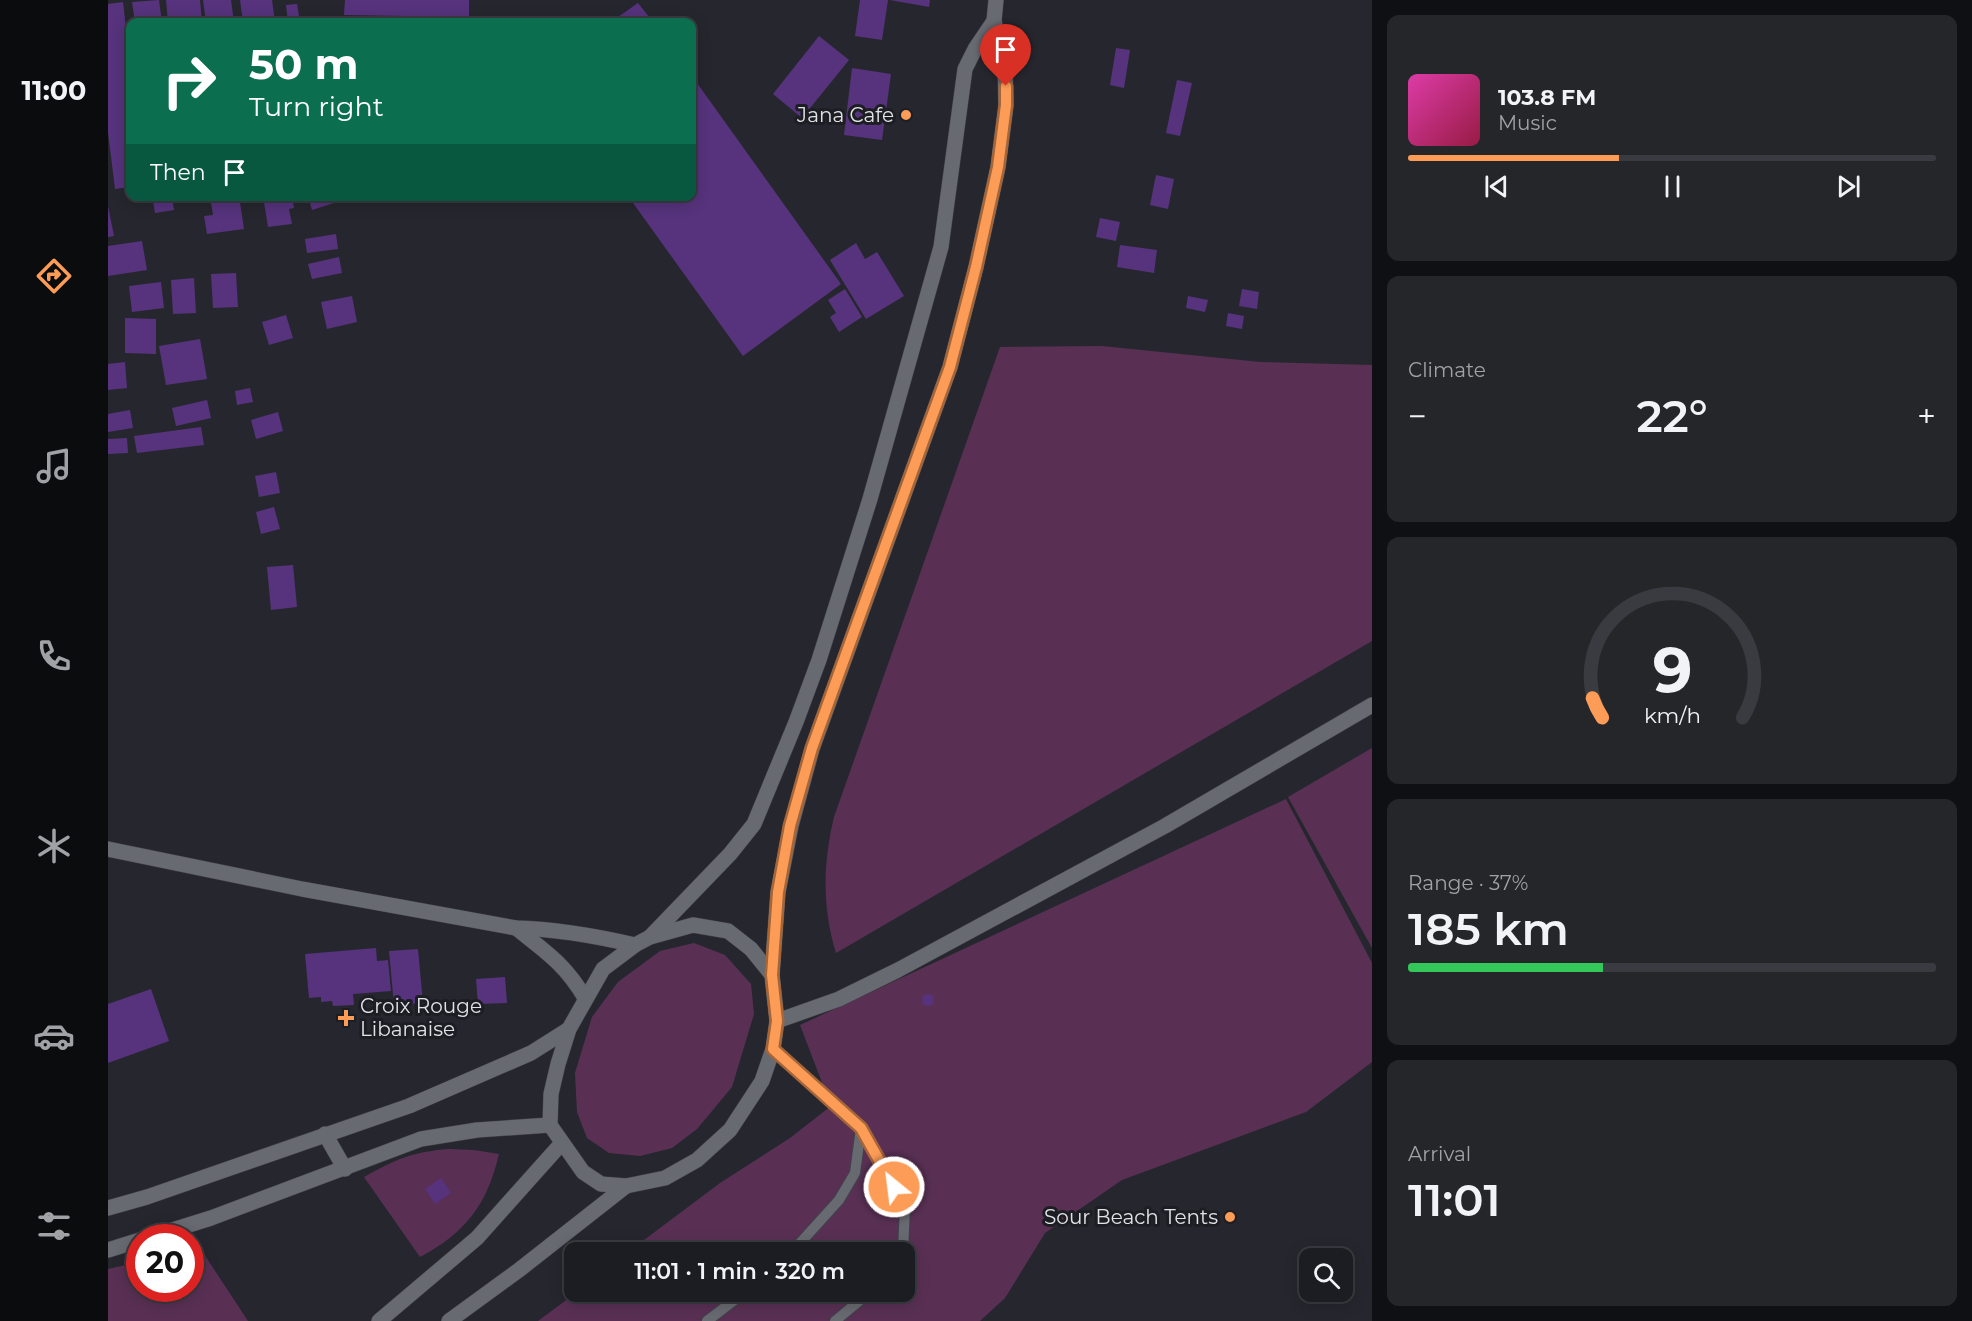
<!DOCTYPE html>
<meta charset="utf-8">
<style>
:root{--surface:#1c1d22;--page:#25262a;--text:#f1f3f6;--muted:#a0a2a5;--line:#3a3b40;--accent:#fd9c57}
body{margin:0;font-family:Montserrat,sans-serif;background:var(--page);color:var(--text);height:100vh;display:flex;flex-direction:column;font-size:22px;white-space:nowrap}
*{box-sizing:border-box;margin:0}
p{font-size:20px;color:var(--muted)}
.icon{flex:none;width:33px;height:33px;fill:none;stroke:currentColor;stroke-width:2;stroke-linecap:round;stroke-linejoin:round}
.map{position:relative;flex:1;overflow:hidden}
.sheet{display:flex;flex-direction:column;gap:15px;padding:15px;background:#0f1013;width:600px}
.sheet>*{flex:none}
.hud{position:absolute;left:18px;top:18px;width:570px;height:183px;border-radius:12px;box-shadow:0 3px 15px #0003,0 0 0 2px var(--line);background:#0b6e4f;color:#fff;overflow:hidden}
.tools{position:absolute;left:1191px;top:1248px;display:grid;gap:12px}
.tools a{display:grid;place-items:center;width:54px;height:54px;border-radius:12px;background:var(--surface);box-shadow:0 3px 15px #0003,0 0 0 2px var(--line);font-size:30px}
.speed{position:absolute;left:18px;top:1224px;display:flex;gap:12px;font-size:30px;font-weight:700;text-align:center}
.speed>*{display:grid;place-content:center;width:78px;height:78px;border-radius:50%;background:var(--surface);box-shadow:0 3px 15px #0003,0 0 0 2px var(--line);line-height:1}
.speed .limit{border:9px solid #d22;background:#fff;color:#111}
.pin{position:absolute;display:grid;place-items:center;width:51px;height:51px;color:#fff;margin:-62px -26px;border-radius:50% 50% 50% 0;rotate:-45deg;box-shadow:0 0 6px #0007}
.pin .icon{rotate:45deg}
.me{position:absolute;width:66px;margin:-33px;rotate:331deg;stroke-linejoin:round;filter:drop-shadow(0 0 4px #0008)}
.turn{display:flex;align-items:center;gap:21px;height:126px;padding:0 24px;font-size:27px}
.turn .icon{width:78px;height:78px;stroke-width:2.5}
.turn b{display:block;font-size:42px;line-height:51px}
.then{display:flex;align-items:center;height:57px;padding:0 24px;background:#0003;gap:12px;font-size:22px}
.big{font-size:45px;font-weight:600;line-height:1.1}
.sheet .card{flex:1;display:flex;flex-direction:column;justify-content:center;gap:9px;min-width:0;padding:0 21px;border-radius:12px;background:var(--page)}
.sheet .dial{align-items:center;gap:0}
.dial svg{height:156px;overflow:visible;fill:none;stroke:var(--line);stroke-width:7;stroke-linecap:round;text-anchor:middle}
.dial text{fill:var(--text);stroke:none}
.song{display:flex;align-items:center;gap:18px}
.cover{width:72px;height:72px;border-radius:9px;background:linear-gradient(135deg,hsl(320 70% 55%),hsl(340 70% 35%))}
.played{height:6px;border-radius:3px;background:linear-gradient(90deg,var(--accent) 40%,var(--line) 40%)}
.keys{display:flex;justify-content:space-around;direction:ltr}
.heat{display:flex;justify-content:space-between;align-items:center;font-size:33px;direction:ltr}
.charge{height:9px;border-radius:4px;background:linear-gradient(90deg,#34c759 37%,var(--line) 0)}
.trip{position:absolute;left:456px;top:1242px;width:351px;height:60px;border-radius:12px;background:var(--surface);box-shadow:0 3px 15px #0003,0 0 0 2px var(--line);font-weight:600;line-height:60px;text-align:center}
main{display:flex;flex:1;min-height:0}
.tab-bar{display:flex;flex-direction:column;width:108px;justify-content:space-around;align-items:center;background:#0b0c0e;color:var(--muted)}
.tab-bar .icon{width:42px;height:42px}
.tab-bar .active{color:var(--accent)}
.tab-bar b{font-size:27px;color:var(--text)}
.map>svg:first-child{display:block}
.green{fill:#593054}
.building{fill:#56337c}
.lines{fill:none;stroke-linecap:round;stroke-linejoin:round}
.lane-casing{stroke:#414248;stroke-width:12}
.street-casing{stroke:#414248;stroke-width:16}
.secondary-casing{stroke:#414248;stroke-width:16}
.lane{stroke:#686a71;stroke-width:10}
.street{stroke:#686a71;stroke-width:15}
.secondary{stroke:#686a71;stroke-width:15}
.route-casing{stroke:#a46539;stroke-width:15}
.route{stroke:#fd9c57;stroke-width:10}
.poi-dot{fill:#fd9c57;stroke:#1d1e24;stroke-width:2}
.labels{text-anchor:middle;stroke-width:6;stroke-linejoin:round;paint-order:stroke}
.poi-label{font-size:20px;fill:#e1e2e7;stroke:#1d1e24;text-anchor:end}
</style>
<main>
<nav class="tab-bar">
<b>11:00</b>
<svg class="icon active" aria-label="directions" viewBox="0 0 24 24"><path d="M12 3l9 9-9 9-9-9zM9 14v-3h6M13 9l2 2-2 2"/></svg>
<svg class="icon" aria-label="music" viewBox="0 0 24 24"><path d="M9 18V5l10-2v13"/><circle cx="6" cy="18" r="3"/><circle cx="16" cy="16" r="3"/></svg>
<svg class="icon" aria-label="phone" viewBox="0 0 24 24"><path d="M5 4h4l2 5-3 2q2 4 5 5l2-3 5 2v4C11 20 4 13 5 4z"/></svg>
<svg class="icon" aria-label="climate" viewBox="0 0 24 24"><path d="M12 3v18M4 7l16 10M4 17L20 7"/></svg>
<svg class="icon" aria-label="car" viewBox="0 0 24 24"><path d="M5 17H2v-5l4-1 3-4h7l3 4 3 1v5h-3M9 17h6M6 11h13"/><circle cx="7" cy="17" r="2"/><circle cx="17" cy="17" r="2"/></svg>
<svg class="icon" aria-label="filters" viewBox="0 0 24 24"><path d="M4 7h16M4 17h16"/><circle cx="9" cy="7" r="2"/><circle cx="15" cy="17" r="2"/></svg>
</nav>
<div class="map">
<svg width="1264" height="1321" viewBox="0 0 1264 1321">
<rect width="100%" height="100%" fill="#26272e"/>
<g class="green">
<path d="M994 346 1152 362 1264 365V641L728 953C714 907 715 863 726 817L892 347Z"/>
<polygon points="1264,748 1264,948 1180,797"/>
<polygon points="1178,799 1264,963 1264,1062 1198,1112 1014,1180 937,1233 897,1298 872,1321 430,1321 469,1292 796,1292 796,1252 520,1252 612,1183 682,1138 723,1106 692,1025"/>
<polygon points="586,943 617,955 643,984 646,1014 624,1087 589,1129 564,1148 532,1156 501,1153 479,1138 469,1112 467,1073 484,1017 510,982 552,951"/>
<path d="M341 1149 366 1150 391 1154C379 1205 357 1233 312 1257L256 1177C288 1159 304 1152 341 1149Z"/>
<polygon points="92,1248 140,1321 0,1321 0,1269 31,1262 32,1288 82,1288 83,1250"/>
</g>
<g class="building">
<polygon points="51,0 54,22 27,22 24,2"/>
<polygon points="58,0 92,0 94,22 60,22"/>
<polygon points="95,0 123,0 126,22 98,22"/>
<polygon points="132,0 164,0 167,22 135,22"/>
<polygon points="237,0 361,0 361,17 236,15"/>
<polygon points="752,0 780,0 774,40 747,36"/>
<polygon points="782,0 822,0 821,7"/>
<polygon points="15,2 22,63 22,187 7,189 0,132 0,4"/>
<polygon points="530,3 545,22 503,22"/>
<polygon points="189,4 192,22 180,22 178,5"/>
<polygon points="711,36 741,60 694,118 665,94"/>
<polygon points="1008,48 1022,50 1016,88 1002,85"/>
<polygon points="744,68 783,74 774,140 736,135"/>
<polygon points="584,76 733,284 635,356 520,196 584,196"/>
<polygon points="1069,80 1084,83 1072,136 1058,133"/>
<polygon points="1048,175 1066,179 1060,209 1042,205"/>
<polygon points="102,196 131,196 136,229 99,234 96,216 105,215"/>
<polygon points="155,196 184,196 186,208 181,209 184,224 160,227"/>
<polygon points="200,196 224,196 226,203 204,210"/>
<polygon points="64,198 66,210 47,213 45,201"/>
<polygon points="0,206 6,236 0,237"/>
<polygon points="992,218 1012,222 1008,241 988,237"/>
<polygon points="228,234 230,249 199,253 197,239"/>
<polygon points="34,241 39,270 0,276 0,246"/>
<polygon points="748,243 757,259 769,252 796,296 758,319 722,260"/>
<polygon points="1012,245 1049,250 1046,273 1009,267"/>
<polygon points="231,257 234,273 204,279 200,264"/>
<polygon points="128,273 130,307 105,308 103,274"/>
<polygon points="86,278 88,313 65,314 63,280"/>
<polygon points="53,282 56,308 24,312 21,286"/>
<polygon points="737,289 754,317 731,332 722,317 728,313 720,300"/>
<polygon points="1134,289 1151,292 1149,309 1131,306"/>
<polygon points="244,296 249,322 219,329 213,302"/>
<polygon points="1080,296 1100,300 1097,312 1078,308"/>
<polygon points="1120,313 1136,316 1134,329 1118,326"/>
<polygon points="178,315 185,338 161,345 154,322"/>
<polygon points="17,318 48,319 48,354 17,353"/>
<polygon points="92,339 99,379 58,385 51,346"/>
<polygon points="17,362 19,388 0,390 0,364"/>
<polygon points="142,388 145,402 129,405 127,391"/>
<polygon points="99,400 103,418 68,426 64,408"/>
<polygon points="22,410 25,428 0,432 0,414"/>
<polygon points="170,412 175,431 148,439 143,420"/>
<polygon points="93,427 96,445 29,453 26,436"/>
<polygon points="19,438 20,453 0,454 0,439"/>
<polygon points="168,472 172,493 151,497 147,476"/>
<polygon points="166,507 172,529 153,534 148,512"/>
<polygon points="185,565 189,607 163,610 159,567"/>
<polygon points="268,948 269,961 280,960 283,991 245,994 246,1005 225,1006 224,1001 213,1002 213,997 201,998 197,954"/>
<polygon points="310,949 315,1003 286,1005 281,951"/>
<polygon points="397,977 399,1003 370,1004 368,979"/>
<polygon points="43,989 61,1041 0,1063 0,1004"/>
<circle cx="820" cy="1000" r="6"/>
<polygon points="333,1178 343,1193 327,1204 317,1189"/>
</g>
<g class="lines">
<defs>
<g id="lane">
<polyline points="665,1049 753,1128 797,1206 795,1252"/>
<polyline points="684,1252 731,1200 747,1173 753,1128"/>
<polyline points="599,1321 637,1292"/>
<polyline points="727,1321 762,1292"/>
</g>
<g id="street">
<path d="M0 849 194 889 408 928C448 929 488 936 527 945"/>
<path d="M408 928C438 952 457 964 477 998"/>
<polyline points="669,1021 731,999 790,970 1057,826 1264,705"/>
</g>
<g id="secondary">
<polygon points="585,925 620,931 643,949 664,975 669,1021 665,1049 654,1081 622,1130 589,1160 557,1178 518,1186 493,1184 475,1172 442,1125 443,1094 450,1064 461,1029 495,969 527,945 542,937"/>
<polyline points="542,937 622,854 646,824 688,722 711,660 762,499 833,247 857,69 867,49 886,21"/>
<polyline points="664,975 670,892 683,826 704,749 842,367 868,267 890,167 898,105 897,66 886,21 888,0"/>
<polyline points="217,1134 237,1169"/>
<polyline points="0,1208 39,1197 301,1106 423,1053 461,1029"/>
<polyline points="39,1238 103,1218 313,1139 369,1130 442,1125"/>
<polyline points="0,1250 32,1240"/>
<polyline points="271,1321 369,1238 453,1144"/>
<polyline points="341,1321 411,1270 518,1186"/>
</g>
</defs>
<use href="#lane" class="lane-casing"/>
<use href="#street" class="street-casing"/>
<use href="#secondary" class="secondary-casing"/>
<use href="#lane" class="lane"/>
<use href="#street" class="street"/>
<use href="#secondary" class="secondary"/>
</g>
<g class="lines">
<defs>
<polyline id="route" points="786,1187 753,1128 665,1049 669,1021 664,975 670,892 682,826 704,748 842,367 868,267 890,167 898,105 898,86"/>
</defs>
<use href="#route" class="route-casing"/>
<use href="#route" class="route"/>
</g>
<g class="poi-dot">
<circle cx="798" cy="115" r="6"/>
<path d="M235 1009h6v6h6v6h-6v6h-6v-6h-6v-6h6z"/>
<circle cx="1122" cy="1217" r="6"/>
</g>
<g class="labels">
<g class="poi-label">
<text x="786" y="122">Jana Cafe</text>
<text x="252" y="1013" text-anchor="start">Croix Rouge<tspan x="252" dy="23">Libanaise</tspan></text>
<text x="1110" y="1224">Sour Beach Tents</text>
</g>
</g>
</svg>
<div class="tools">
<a><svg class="icon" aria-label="search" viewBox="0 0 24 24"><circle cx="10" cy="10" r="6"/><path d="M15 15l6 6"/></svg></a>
</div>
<div class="speed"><div class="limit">20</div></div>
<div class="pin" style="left:898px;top:86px;background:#d93025"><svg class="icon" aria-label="arrive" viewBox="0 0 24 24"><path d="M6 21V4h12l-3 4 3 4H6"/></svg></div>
<svg class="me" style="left:786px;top:1187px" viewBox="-20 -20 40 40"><circle r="17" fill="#fd9c57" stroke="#fff" stroke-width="3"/><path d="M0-11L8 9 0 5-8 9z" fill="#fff"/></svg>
<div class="trip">11:01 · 1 min · 320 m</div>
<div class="hud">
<div class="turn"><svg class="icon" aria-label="right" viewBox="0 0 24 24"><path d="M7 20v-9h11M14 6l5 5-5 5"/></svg><div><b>50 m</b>Turn right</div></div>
<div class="then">Then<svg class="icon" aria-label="arrive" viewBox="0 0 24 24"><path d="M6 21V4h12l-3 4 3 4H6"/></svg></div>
</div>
</div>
<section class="sheet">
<div class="card">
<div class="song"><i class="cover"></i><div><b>103.8 FM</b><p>Music</p></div></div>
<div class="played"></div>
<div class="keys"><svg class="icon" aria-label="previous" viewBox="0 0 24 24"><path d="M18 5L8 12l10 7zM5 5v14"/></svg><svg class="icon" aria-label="pause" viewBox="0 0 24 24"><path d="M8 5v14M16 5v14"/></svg><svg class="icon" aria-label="next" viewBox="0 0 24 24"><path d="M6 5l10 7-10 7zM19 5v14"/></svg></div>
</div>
<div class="card"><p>Climate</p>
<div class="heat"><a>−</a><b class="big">22°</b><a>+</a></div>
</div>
<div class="card dial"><svg viewBox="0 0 100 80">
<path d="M14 69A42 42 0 1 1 86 69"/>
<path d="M14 69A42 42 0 0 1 9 59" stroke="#fd9c57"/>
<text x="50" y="56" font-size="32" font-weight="700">9</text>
<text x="50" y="72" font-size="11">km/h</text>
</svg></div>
<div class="card"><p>Range · 37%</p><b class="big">185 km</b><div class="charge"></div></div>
<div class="card"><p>Arrival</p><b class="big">11:01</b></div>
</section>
</main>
